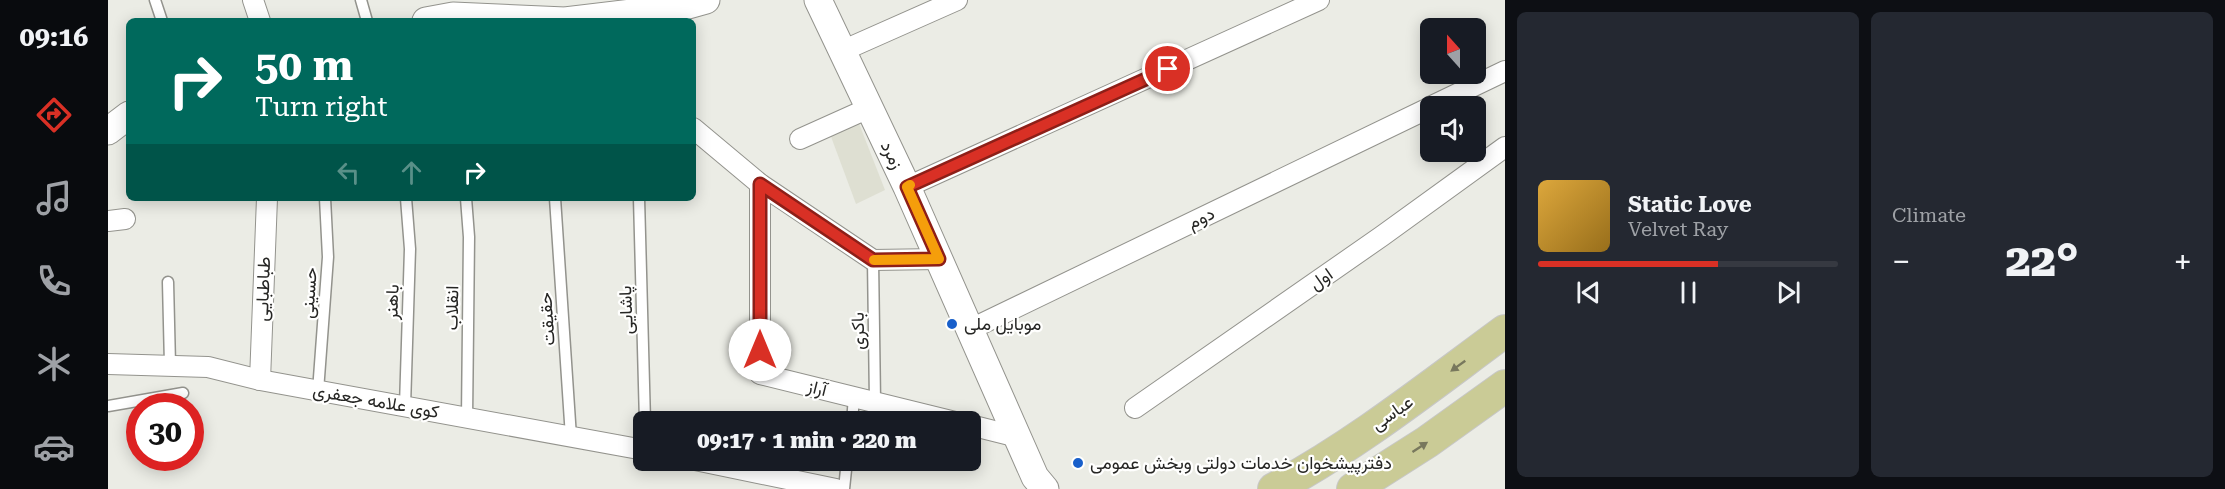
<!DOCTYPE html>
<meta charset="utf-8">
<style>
:root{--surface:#171b24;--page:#242831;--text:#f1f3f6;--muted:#9ea1a6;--line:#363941;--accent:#d93025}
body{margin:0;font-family:"Roboto Serif",Vazirmatn,serif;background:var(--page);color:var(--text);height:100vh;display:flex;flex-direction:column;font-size:22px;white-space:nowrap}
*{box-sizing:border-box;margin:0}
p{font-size:20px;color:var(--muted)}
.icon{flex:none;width:33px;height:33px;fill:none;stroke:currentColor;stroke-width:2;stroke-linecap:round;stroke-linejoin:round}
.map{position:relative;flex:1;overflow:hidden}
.panel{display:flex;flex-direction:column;gap:12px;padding:12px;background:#0d0f14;width:720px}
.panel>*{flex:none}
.top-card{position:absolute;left:18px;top:18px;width:570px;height:183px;border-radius:9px;box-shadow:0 3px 15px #0003;background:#00695c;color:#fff;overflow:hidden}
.needle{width:39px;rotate:339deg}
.controls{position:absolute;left:1312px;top:18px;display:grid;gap:12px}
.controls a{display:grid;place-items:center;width:66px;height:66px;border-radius:9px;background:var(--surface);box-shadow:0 3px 15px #0003;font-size:30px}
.speed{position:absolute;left:18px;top:393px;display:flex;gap:12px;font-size:30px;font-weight:700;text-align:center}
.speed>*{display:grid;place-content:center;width:78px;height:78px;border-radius:50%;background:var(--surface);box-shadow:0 3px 15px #0003;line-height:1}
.speed .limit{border:9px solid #d22;background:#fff;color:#111}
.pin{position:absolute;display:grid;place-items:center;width:51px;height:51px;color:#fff;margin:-26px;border:3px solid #fff;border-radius:50%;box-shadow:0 2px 6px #0007}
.me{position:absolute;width:66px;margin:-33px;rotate:0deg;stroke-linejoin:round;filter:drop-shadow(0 0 4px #0008)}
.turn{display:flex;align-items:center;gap:21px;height:126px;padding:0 30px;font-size:27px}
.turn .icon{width:78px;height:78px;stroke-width:2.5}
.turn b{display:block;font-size:42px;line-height:51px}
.lanes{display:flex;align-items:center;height:57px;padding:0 30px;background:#0003;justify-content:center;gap:30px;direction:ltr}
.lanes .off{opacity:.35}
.big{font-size:45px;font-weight:800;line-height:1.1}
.panel .card{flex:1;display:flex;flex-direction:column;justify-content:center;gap:9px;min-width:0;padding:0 21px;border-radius:9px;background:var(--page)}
.song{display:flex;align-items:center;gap:18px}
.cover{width:72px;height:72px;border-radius:9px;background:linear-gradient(135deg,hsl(40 70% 55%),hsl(40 70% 35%))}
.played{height:6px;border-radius:3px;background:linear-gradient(90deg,var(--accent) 60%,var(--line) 60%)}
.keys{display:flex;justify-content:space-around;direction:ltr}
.heat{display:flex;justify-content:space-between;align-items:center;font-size:33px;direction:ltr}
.panel .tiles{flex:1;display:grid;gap:12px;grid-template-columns:repeat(2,1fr)}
.trip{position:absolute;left:525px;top:411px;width:348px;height:60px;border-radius:9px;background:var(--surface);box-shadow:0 3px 15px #0003;font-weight:800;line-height:60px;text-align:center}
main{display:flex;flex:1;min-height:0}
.tab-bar{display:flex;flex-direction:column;width:108px;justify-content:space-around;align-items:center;background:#090b0e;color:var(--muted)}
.tab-bar .icon{width:42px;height:42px}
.tab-bar .current{color:var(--accent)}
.tab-bar b{font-size:27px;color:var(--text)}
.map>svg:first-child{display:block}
.built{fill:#dedfd2}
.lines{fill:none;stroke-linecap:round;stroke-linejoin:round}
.lane-casing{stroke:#93938d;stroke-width:13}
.street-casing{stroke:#93938d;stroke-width:22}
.secondary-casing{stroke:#93938d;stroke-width:29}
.primary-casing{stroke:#c7c7c6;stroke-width:34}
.lane{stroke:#fff;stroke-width:10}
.street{stroke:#fff;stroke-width:20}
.secondary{stroke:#fff;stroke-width:27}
.primary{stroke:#cacb96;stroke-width:32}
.oneway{fill:#78785d}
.route-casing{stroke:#8d1f18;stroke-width:15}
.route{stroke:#d93025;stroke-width:10}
.slow{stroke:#f59e0b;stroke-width:10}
.poi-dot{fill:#185fca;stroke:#fffffe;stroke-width:2}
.labels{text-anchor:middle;stroke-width:4.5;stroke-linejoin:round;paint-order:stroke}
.street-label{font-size:18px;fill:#262624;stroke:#fffffe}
.poi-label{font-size:18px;fill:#262624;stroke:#fffffe;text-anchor:start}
</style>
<main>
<nav class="tab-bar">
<b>09:16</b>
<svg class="icon current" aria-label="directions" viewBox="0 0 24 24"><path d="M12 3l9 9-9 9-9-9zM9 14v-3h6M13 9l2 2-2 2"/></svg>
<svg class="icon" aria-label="music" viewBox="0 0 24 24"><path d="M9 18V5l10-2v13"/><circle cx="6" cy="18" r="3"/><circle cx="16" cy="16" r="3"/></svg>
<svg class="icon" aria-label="phone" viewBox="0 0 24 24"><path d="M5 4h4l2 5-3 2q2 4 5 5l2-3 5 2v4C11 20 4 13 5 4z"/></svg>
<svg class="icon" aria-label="climate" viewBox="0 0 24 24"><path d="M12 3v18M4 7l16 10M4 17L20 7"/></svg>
<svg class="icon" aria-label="car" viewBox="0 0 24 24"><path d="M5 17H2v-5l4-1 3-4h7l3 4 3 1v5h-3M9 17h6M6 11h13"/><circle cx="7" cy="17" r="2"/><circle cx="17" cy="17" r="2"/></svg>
</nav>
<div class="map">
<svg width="1397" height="489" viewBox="0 0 1397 489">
<rect width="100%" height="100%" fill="#ebece5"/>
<polygon class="built" points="750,121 777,190 748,204 722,134"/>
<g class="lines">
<defs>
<g id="lane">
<polyline points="47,0 54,21"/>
<polyline points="253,0 259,21"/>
<polyline points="358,198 361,237 359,418"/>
<polyline points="447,198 463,437"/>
<polyline points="531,198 537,422"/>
<polyline points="765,260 767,402"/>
<polyline points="60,282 62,365"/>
<polyline points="210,391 220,257 217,198"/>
<polyline points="0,406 75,393"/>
<polyline points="297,406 302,249 298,198"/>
<polyline points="744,422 746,397"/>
<polyline points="736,489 739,460"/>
</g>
<g id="street">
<polyline points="145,0 152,21"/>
<polyline points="734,51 849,0"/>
<polyline points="1324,106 1397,71"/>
<polyline points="585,128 652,184 765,260 831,259"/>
<polyline points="692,139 761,108"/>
<polyline points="652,184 652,374 847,422"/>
<polyline points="799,187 1211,0"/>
<polyline points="0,221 17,219"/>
<polyline points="863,329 1323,107"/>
<polyline points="0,364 100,367 152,380 536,450"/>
<polyline points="152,380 159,198"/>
<polyline points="1027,408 1274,236 1397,147"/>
<polyline points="862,425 910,437"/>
<polyline points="587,460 728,489"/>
</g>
<g id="secondary">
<polyline points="710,0 799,187 927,477 937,489"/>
<polyline points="318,21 345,16 457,21 573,7 598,0"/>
<polyline points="0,131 21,115"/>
</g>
<g id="primary">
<path d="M1166 489C1248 445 1322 386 1397 331"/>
<polyline points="1245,489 1319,442 1397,386"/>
</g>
</defs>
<use href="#lane" class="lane-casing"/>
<use href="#street" class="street-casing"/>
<use href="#secondary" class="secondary-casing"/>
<use href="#primary" class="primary-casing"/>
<use href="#lane" class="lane"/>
<use href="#street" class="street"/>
<use href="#secondary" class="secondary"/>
<use href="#primary" class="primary"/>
</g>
<defs><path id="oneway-solid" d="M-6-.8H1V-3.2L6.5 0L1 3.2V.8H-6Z" transform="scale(1.5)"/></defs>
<g class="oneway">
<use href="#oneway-solid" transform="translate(1350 366) rotate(144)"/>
<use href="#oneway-solid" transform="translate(1312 447) rotate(-33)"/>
</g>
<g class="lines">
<defs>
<polyline id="route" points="652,350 652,184 765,260 831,259 799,187 1060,69"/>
</defs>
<use href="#route" class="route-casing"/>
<use href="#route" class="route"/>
<polyline class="slow" points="766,260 831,259 799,187 802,185"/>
</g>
<g class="poi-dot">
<circle cx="844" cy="324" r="6"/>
<circle cx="970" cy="463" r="6"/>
</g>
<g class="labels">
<g class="street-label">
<text transform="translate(784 155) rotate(64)" y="6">زمرد</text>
<text transform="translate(1093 218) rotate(-26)" y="6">دوم</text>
<text transform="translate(1213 279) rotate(-35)" y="6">اول</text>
<text transform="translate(155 289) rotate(-88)" y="6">طباطبایی</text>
<text transform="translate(201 293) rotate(-86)" y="6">حسینی</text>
<text transform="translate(284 302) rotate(-88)" y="6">باهنر</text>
<text transform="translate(344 308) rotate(-89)" y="6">انقلاب</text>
<text transform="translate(518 310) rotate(-92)" y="6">پاشایی</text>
<text transform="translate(439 319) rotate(-94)" y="6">حقیقت</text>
<text transform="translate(750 331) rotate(-91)" y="6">باکری</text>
<text transform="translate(709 388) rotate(14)" y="6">آراز</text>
<text transform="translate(268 401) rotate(10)" y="6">کوی علامه جعفری</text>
<text transform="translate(1284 413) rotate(-35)" y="6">عباسى</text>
</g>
<g class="poi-label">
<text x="856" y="330">موبایل ملی</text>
<text x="982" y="469">دفترپیشخوان خدمات دولتی وبخش عمومی</text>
</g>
</g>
</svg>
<div class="controls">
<a><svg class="needle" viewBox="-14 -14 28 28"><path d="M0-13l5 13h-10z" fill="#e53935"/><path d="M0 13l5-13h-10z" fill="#9ea1a6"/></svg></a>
<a><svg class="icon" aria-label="sound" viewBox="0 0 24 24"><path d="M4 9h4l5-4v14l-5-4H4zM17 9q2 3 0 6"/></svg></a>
</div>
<div class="speed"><div class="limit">30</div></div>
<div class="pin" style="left:1060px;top:69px;background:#d93025"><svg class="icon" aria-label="arrive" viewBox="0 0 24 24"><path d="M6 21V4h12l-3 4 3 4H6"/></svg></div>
<svg class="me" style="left:652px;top:350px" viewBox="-20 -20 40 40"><circle r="19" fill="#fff"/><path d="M0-13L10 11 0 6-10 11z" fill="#d93025"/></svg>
<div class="trip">09:17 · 1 min · 220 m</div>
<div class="top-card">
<div class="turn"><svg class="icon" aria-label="right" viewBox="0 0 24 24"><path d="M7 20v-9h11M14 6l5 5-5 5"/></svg><div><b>50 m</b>Turn right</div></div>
<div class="lanes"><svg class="icon off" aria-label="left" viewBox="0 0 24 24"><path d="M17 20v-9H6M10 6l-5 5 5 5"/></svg><svg class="icon off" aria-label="ahead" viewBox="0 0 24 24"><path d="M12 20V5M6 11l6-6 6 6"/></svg><svg class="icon" aria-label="right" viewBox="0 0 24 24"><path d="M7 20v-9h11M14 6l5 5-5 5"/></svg></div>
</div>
</div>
<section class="panel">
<div class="tiles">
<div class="card">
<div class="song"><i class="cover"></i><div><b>Static Love</b><p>Velvet Ray</p></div></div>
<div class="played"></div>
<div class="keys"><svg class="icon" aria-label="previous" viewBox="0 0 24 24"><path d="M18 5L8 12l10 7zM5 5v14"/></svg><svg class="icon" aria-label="pause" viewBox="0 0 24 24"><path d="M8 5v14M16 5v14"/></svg><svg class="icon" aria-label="next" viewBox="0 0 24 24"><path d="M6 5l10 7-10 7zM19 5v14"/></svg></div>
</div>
<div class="card"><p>Climate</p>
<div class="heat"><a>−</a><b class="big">22°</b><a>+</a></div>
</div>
</div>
</section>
</main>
